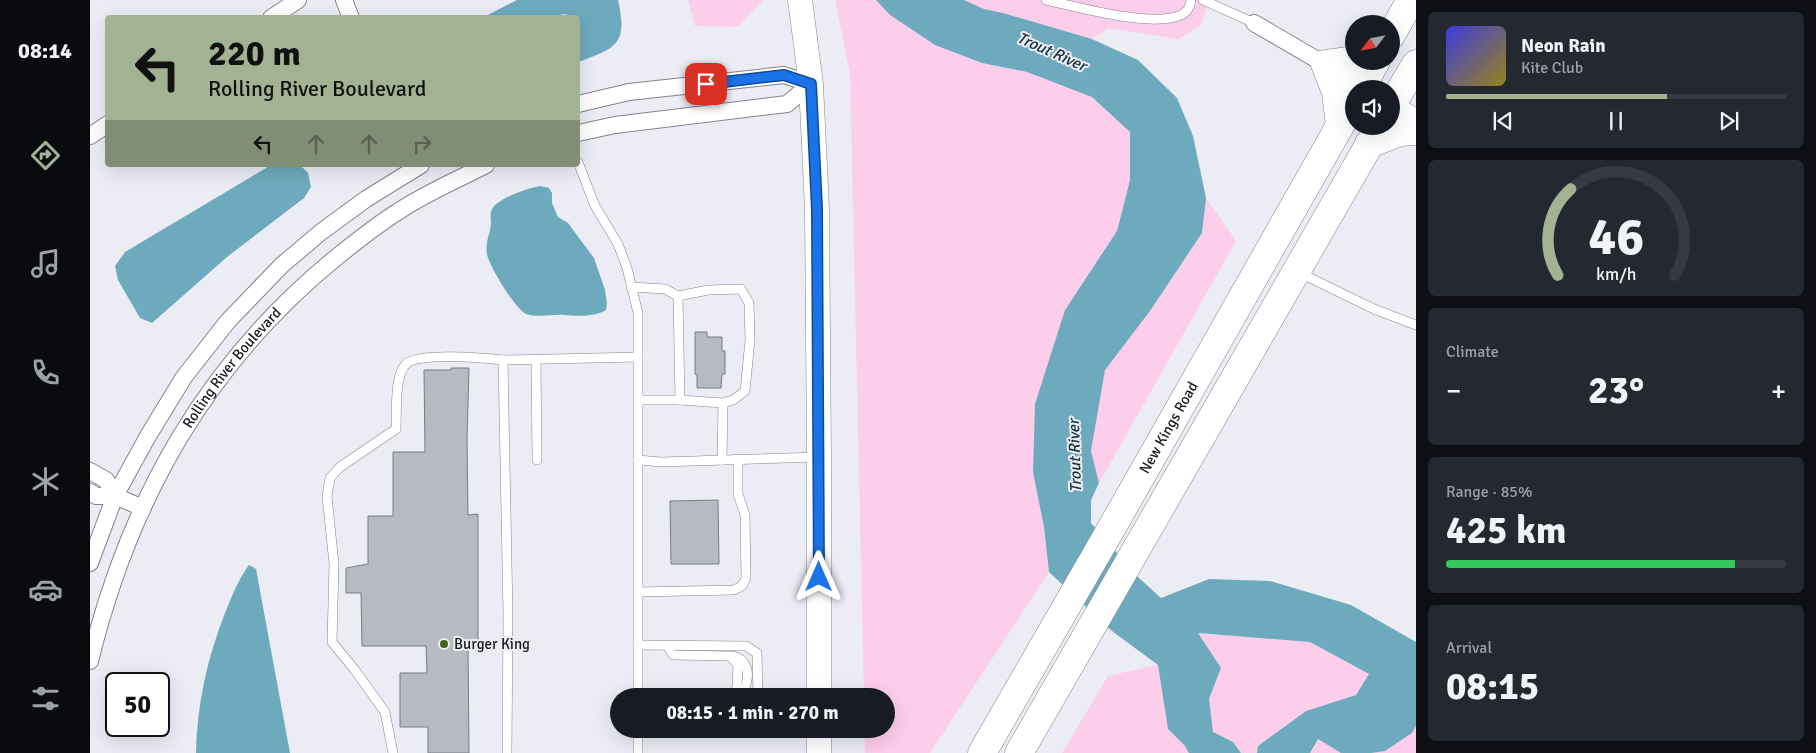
<!DOCTYPE html>
<meta charset="utf-8">
<style>
:root{--surface:#171b24;--page:#242831;--text:#f1f3f6;--muted:#9ea1a6;--line:#363941;--accent:#a2b293}
body{margin:0;font-family:Signika,sans-serif;background:var(--page);color:var(--text);height:100vh;display:flex;flex-direction:column;font-size:19px;white-space:nowrap}
*{box-sizing:border-box;margin:0}
p{font-size:16px;color:var(--muted)}
.icon{flex:none;width:28px;height:28px;fill:none;stroke:currentColor;stroke-width:2;stroke-linecap:round;stroke-linejoin:round}
.map{position:relative;flex:1;overflow:hidden}
.panel{display:flex;flex-direction:column;gap:12px;padding:12px;background:#0d0f14;width:400px}
.panel>*{flex:none}
.guide{position:absolute;left:15px;top:15px;width:475px;height:152px;border-radius:5px;box-shadow:0 5px 20px #0002;background:#a2b293;color:#111;overflow:hidden}
.needle{width:32px;rotate:238deg}
.fabs{position:absolute;left:1255px;top:15px;display:grid;gap:10px}
.fabs a{display:grid;place-items:center;width:55px;height:55px;border-radius:50%;background:var(--surface);box-shadow:0 5px 20px #0002;font-size:25px}
.speed{position:absolute;left:15px;top:672px;display:flex;gap:10px;font-size:25px;font-weight:700;text-align:center}
.speed>*{display:grid;place-content:center;width:65px;height:65px;border-radius:50%;background:var(--surface);box-shadow:0 5px 20px #0002;line-height:1}
.speed .limit{border:2px solid #111;border-radius:8px;background:#fff;color:#111}
.pin{position:absolute;display:grid;place-items:center;width:42px;height:42px;color:#fff;margin:-21px;border-radius:10px;box-shadow:0 2px 8px #0006}
.me{position:absolute;width:55px;margin:-28px;rotate:0deg;stroke-linejoin:round;filter:drop-shadow(0 0 4px #0008)}
.turn{display:flex;align-items:center;gap:18px;height:105px;padding:0 20px;font-size:22px}
.turn .icon{width:65px;height:65px;stroke-width:2.5}
.turn b{display:block;font-size:35px;line-height:42px}
.lanes{display:flex;align-items:center;height:48px;padding:0 20px;background:#0003;justify-content:center;gap:25px;direction:ltr}
.lanes .off{opacity:.35}
.big{font-size:38px;font-weight:700;line-height:1.1}
.panel .tile{flex:1;display:flex;flex-direction:column;justify-content:center;gap:8px;min-width:0;padding:0 18px;border-radius:8px;background:var(--page)}
.panel .dial{align-items:center;gap:0}
.dial svg{height:130px;overflow:visible;fill:none;stroke:var(--line);stroke-width:7;stroke-linecap:round;text-anchor:middle}
.dial text{fill:var(--text);stroke:none}
.song{display:flex;align-items:center;gap:15px}
.cover{width:60px;height:60px;border-radius:8px;background:linear-gradient(135deg,hsl(240 70% 55%),hsl(50 70% 35%))}
.played{height:5px;border-radius:2px;background:linear-gradient(90deg,var(--accent) 65%,var(--line) 65%)}
.keys{display:flex;justify-content:space-around;direction:ltr}
.heat{display:flex;justify-content:space-between;align-items:center;font-size:28px;direction:ltr}
.charge{height:8px;border-radius:4px;background:linear-gradient(90deg,#34c759 85%,var(--line) 0)}
.trip{position:absolute;left:520px;top:688px;width:285px;height:50px;border-radius:25px;background:var(--surface);box-shadow:0 5px 20px #0002;font-weight:700;line-height:50px;text-align:center}
main{display:flex;flex:1;min-height:0}
.tab-bar{display:flex;flex-direction:column;width:90px;justify-content:space-around;align-items:center;background:#090b0e;color:var(--muted)}
.tab-bar .icon{width:35px;height:35px}
.tab-bar .current{color:var(--accent)}
.tab-bar b{font-size:22px;color:var(--text)}
.map>svg:first-child{display:block}
.green{fill:#fdcdec}
.water{fill:#6daabd}
.building{fill:#b5bbc1;stroke:#787d82}
.lines{fill:none;stroke-linecap:round;stroke-linejoin:round}
.service-casing{stroke:#84858c;stroke-width:10}
.minor-casing{stroke:#84858c;stroke-width:18}
.tertiary-casing{stroke:#84858c;stroke-width:22}
.secondary-casing{stroke:#84858c;stroke-width:25}
.trunk-casing{stroke:#84858c;stroke-width:29}
.service{stroke:#fff;stroke-width:9}
.minor{stroke:#fff;stroke-width:16}
.tertiary{stroke:#fff;stroke-width:21}
.secondary{stroke:#fff;stroke-width:24}
.trunk{stroke:#fff;stroke-width:28}
.route-casing{stroke:#114b97;stroke-width:12}
.route{stroke:#1a73e8;stroke-width:9}
.poi-dot{fill:#426319;stroke:#ebecf4;stroke-width:2}
.labels{text-anchor:middle;stroke-width:4;stroke-linejoin:round;paint-order:stroke}
.street-label{font-size:15px;fill:#17181b;stroke:#ebecf4}
.poi-label{font-size:15px;fill:#17181b;stroke:#ebecf4;text-anchor:start}
.water-label{font-size:16px;font-style:italic;fill:#12313a;stroke:#ebecf4}
</style>
<main>
<nav class="tab-bar">
<b>08:14</b>
<svg class="icon current" aria-label="directions" viewBox="0 0 24 24"><path d="M12 3l9 9-9 9-9-9zM9 14v-3h6M13 9l2 2-2 2"/></svg>
<svg class="icon" aria-label="music" viewBox="0 0 24 24"><path d="M9 18V5l10-2v13"/><circle cx="6" cy="18" r="3"/><circle cx="16" cy="16" r="3"/></svg>
<svg class="icon" aria-label="phone" viewBox="0 0 24 24"><path d="M5 4h4l2 5-3 2q2 4 5 5l2-3 5 2v4C11 20 4 13 5 4z"/></svg>
<svg class="icon" aria-label="climate" viewBox="0 0 24 24"><path d="M12 3v18M4 7l16 10M4 17L20 7"/></svg>
<svg class="icon" aria-label="car" viewBox="0 0 24 24"><path d="M5 17H2v-5l4-1 3-4h7l3 4 3 1v5h-3M9 17h6M6 11h13"/><circle cx="7" cy="17" r="2"/><circle cx="17" cy="17" r="2"/></svg>
<svg class="icon" aria-label="filters" viewBox="0 0 24 24"><path d="M4 7h16M4 17h16"/><circle cx="9" cy="7" r="2"/><circle cx="15" cy="17" r="2"/></svg>
</nav>
<div class="map">
<svg width="1326" height="753" viewBox="0 0 1326 753">
<rect width="100%" height="100%" fill="#ebecf4"/>
<g class="green">
<polygon points="598,0 673,0 648,27 605,26"/>
<polygon points="745,0 786,0 800,15 845,45 892,63 937,72 1002,97 1040,132 1040,180 1027,231 975,310 954,527 959,572 840,753 775,753 774,729 796,729 796,696 774,696 760,74"/>
<polygon points="874,0 1117,0 1118,2 1111,25 1089,39 1018,28 1002,39 913,13 894,9"/>
<polygon points="1116,198 1146,241 1009,483 1001,451 1015,370 1060,311 1112,233"/>
<polygon points="1107,633 1220,642 1279,674 1266,695 1216,711 1168,746 1167,753 1151,753 1143,742 1123,732 1119,699 1131,668"/>
<polygon points="1068,665 1078,729 1095,746 1099,753 972,753 1018,676"/>
<path d="M1326 726V753H1281C1298 750 1317 741 1326 726Z"/>
<polygon points="1228,739 1251,753 1220,753"/>
</g>
<g class="water">
<path d="M427 0H528C538 45 526 48 488 62V18L474 14 460 17H394Z"/>
<polygon points="786,0 874,0 894,9 913,13 1002,39 1048,60 1087,98 1103,136 1116,198 1112,233 1060,311 1015,370 1001,451 1009,483 1001,500 1001,523 1049,578 1071,598 1119,579 1180,581 1261,605 1326,642 1326,726 1322,733 1295,751 1281,753 1251,753 1228,739 1220,753 1167,753 1168,746 1216,711 1266,695 1279,674 1220,642 1108,633 1131,668 1119,699 1123,732 1143,742 1151,753 1099,753 1095,746 1078,729 1068,665 1022,631 959,572 954,527 943,472 945,404 975,310 1027,231 1040,180 1040,132 1002,97 937,72 892,63 845,45 800,15"/>
<polygon points="181,165 210,165 218,173 221,187 214,198 137,257 62,323 50,318 28,280 25,266 35,252"/>
<path d="M450 186 459 188 462 193V203L468 217 478 223 504 258 515 290 517 304 516 310C505 317 487 316 475 315 463 314 448 318 436 314 426 310 399 266 397 254 395 244 400 233 401 224 401 217 399 212 404 206 415 196 435 189 450 186Z"/>
<path d="M159 565 166 569 200 753H106C107 704 117 659 135 613 142 596 148 580 159 565Z"/>
</g>
<g class="building">
<polygon points="605,332 617,332 617,337 632,337 632,351 635,351 635,374 632,374 631,388 607,388 607,375 605,374"/>
<polygon points="361,368 379,368 377,439 378,515 388,514 388,646 378,645 379,753 338,753 338,727 310,727 310,673 337,673 336,646 272,646 271,593 256,593 256,568 278,564 278,516 303,516 303,452 335,452 334,370 361,370"/>
<polygon points="628,500 629,564 581,564 580,501"/>
</g>
<g class="lines">
<defs>
<g id="service">
<path d="M956 0C988 7 1062 28 1091 15 1098 12 1100 7 1101 0"/>
<polyline points="1113,0 1164,23"/>
<polyline points="488,162 505,206 528,244 537,268 548,313 548,696"/>
<polyline points="1208,272 1284,309 1326,325"/>
<polyline points="541,287 575,289 588,296 618,290 651,289 659,303 660,340 655,391 643,400 633,403"/>
<polyline points="588,296 590,400"/>
<polyline points="446,359 447,460"/>
<polyline points="413,360 418,614 417,753"/>
<polyline points="548,400 590,400 633,403 632,460"/>
<polyline points="548,460 571,462 729,457"/>
<polyline points="548,592 644,590 652,586 656,578 655,515 648,494 648,459"/>
<polyline points="548,645 656,646 667,653 668,696"/>
<polyline points="577,645 583,655 640,656 648,665 647,688 641,696 601,696"/>
<path d="M642 656C658 659 660 674 655 688L644 695"/>
<polyline points="548,729 548,753"/>
<path d="M303 753 295 712 264 669 242 642 244 564 237 496 240 478 250 467 306 429C307 412 304 376 316 364 328 352 395 358 413 360L548 357"/>
</g>
<g id="minor">
<polyline points="254,0 261,18"/>
<polyline points="181,18 208,0"/>
<polyline points="1164,23 1272,86"/>
<polyline points="488,104 539,92 694,75 721,84"/>
<polyline points="488,133 525,125 697,104 721,84"/>
<polyline points="0,136 18,124"/>
<polyline points="0,471 16,480 25,496"/>
<polyline points="0,492 6,496 25,496 53,508"/>
<polyline points="0,563 25,496 58,436 94,377 138,321 192,265 231,232 276,199 331,165"/>
<path id="s1" d="M0 661C40 498 117 362 248 256 268 240 288 224 309 211 336 193 367 180 396 165"/>
</g>
<polyline id="tertiary" points="1301,104 1326,120"/>
<g id="secondary">
<polyline points="710,0 721,84 727,209 729,457 729,696"/>
<polyline points="729,753 729,729"/>
</g>
<g id="trunk">
<polyline points="1301,35 1321,0"/>
<polyline points="1270,89 1286,61"/>
<polyline points="1301,106 1326,64"/>
<polyline points="1250,125 1246,92 1235,64 1264,60"/>
<polyline points="1279,144 1310,132 1326,131"/>
<path id="s2" d="M892 753 1021 529 1264 101"/>
<polyline points="929,753 1290,126"/>
</g>
</defs>
<use href="#service" class="service-casing"/>
<use href="#minor" class="minor-casing"/>
<use href="#tertiary" class="tertiary-casing"/>
<use href="#secondary" class="secondary-casing"/>
<use href="#trunk" class="trunk-casing"/>
<use href="#service" class="service"/>
<use href="#minor" class="minor"/>
<use href="#tertiary" class="tertiary"/>
<use href="#secondary" class="secondary"/>
<use href="#trunk" class="trunk"/>
</g>
<g class="lines">
<defs>
<polyline id="route" points="616,84 694,75 721,84 727,209 729,577"/>
</defs>
<use href="#route" class="route-casing"/>
<use href="#route" class="route"/>
</g>
<circle class="poi-dot" cx="354" cy="644" r="5"/>
<g class="labels">
<g class="street-label">
<text dy="5" stroke="none"><textPath href="#s1" startOffset="329">Rolling River Boulevard</textPath></text>
<text dy="5" stroke="none"><textPath href="#s2" startOffset="375">New Kings Road</textPath></text>
</g>
<g class="poi-label">
<text x="364" y="649">Burger King</text>
</g>
<g class="water-label">
<text transform="translate(962 51) rotate(24)" y="6">Trout River</text>
<text transform="translate(984 456) rotate(-92)" y="6">Trout River</text>
</g>
</g>
</svg>
<div class="fabs">
<a><svg class="needle" viewBox="-14 -14 28 28"><path d="M0-13l5 13h-10z" fill="#e53935"/><path d="M0 13l5-13h-10z" fill="#9ea1a6"/></svg></a>
<a><svg class="icon" aria-label="sound" viewBox="0 0 24 24"><path d="M4 9h4l5-4v14l-5-4H4zM17 9q2 3 0 6"/></svg></a>
</div>
<div class="speed"><div class="limit">50</div></div>
<div class="pin" style="left:616px;top:84px;background:#d93025"><svg class="icon" aria-label="arrive" viewBox="0 0 24 24"><path d="M6 21V4h12l-3 4 3 4H6"/></svg></div>
<svg class="me" style="left:729px;top:577px" viewBox="-20 -20 40 40"><path d="M0-17L14 15 0 8-14 15z" fill="#1a73e8" stroke="#fff" stroke-width="4"/></svg>
<div class="trip">08:15 · 1 min · 270 m</div>
<div class="guide">
<div class="turn"><svg class="icon" aria-label="left" viewBox="0 0 24 24"><path d="M17 20v-9H6M10 6l-5 5 5 5"/></svg><div><b>220 m</b>Rolling River Boulevard</div></div>
<div class="lanes"><svg class="icon" aria-label="left" viewBox="0 0 24 24"><path d="M17 20v-9H6M10 6l-5 5 5 5"/></svg><svg class="icon off" aria-label="ahead" viewBox="0 0 24 24"><path d="M12 20V5M6 11l6-6 6 6"/></svg><svg class="icon off" aria-label="ahead" viewBox="0 0 24 24"><path d="M12 20V5M6 11l6-6 6 6"/></svg><svg class="icon off" aria-label="right" viewBox="0 0 24 24"><path d="M7 20v-9h11M14 6l5 5-5 5"/></svg></div>
</div>
</div>
<section class="panel">
<div class="tile">
<div class="song"><i class="cover"></i><div><b>Neon Rain</b><p>Kite Club</p></div></div>
<div class="played"></div>
<div class="keys"><svg class="icon" aria-label="previous" viewBox="0 0 24 24"><path d="M18 5L8 12l10 7zM5 5v14"/></svg><svg class="icon" aria-label="pause" viewBox="0 0 24 24"><path d="M8 5v14M16 5v14"/></svg><svg class="icon" aria-label="next" viewBox="0 0 24 24"><path d="M6 5l10 7-10 7zM19 5v14"/></svg></div>
</div>
<div class="tile dial"><svg viewBox="0 0 100 80">
<path d="M14 69A42 42 0 1 1 86 69"/>
<path d="M14 69A42 42 0 0 1 22 16" stroke="#a2b293"/>
<text x="50" y="56" font-size="32" font-weight="700">46</text>
<text x="50" y="72" font-size="11">km/h</text>
</svg></div>
<div class="tile"><p>Climate</p>
<div class="heat"><a>−</a><b class="big">23°</b><a>+</a></div>
</div>
<div class="tile"><p>Range · 85%</p><b class="big">425 km</b><div class="charge"></div></div>
<div class="tile"><p>Arrival</p><b class="big">08:15</b></div>
</section>
</main>
